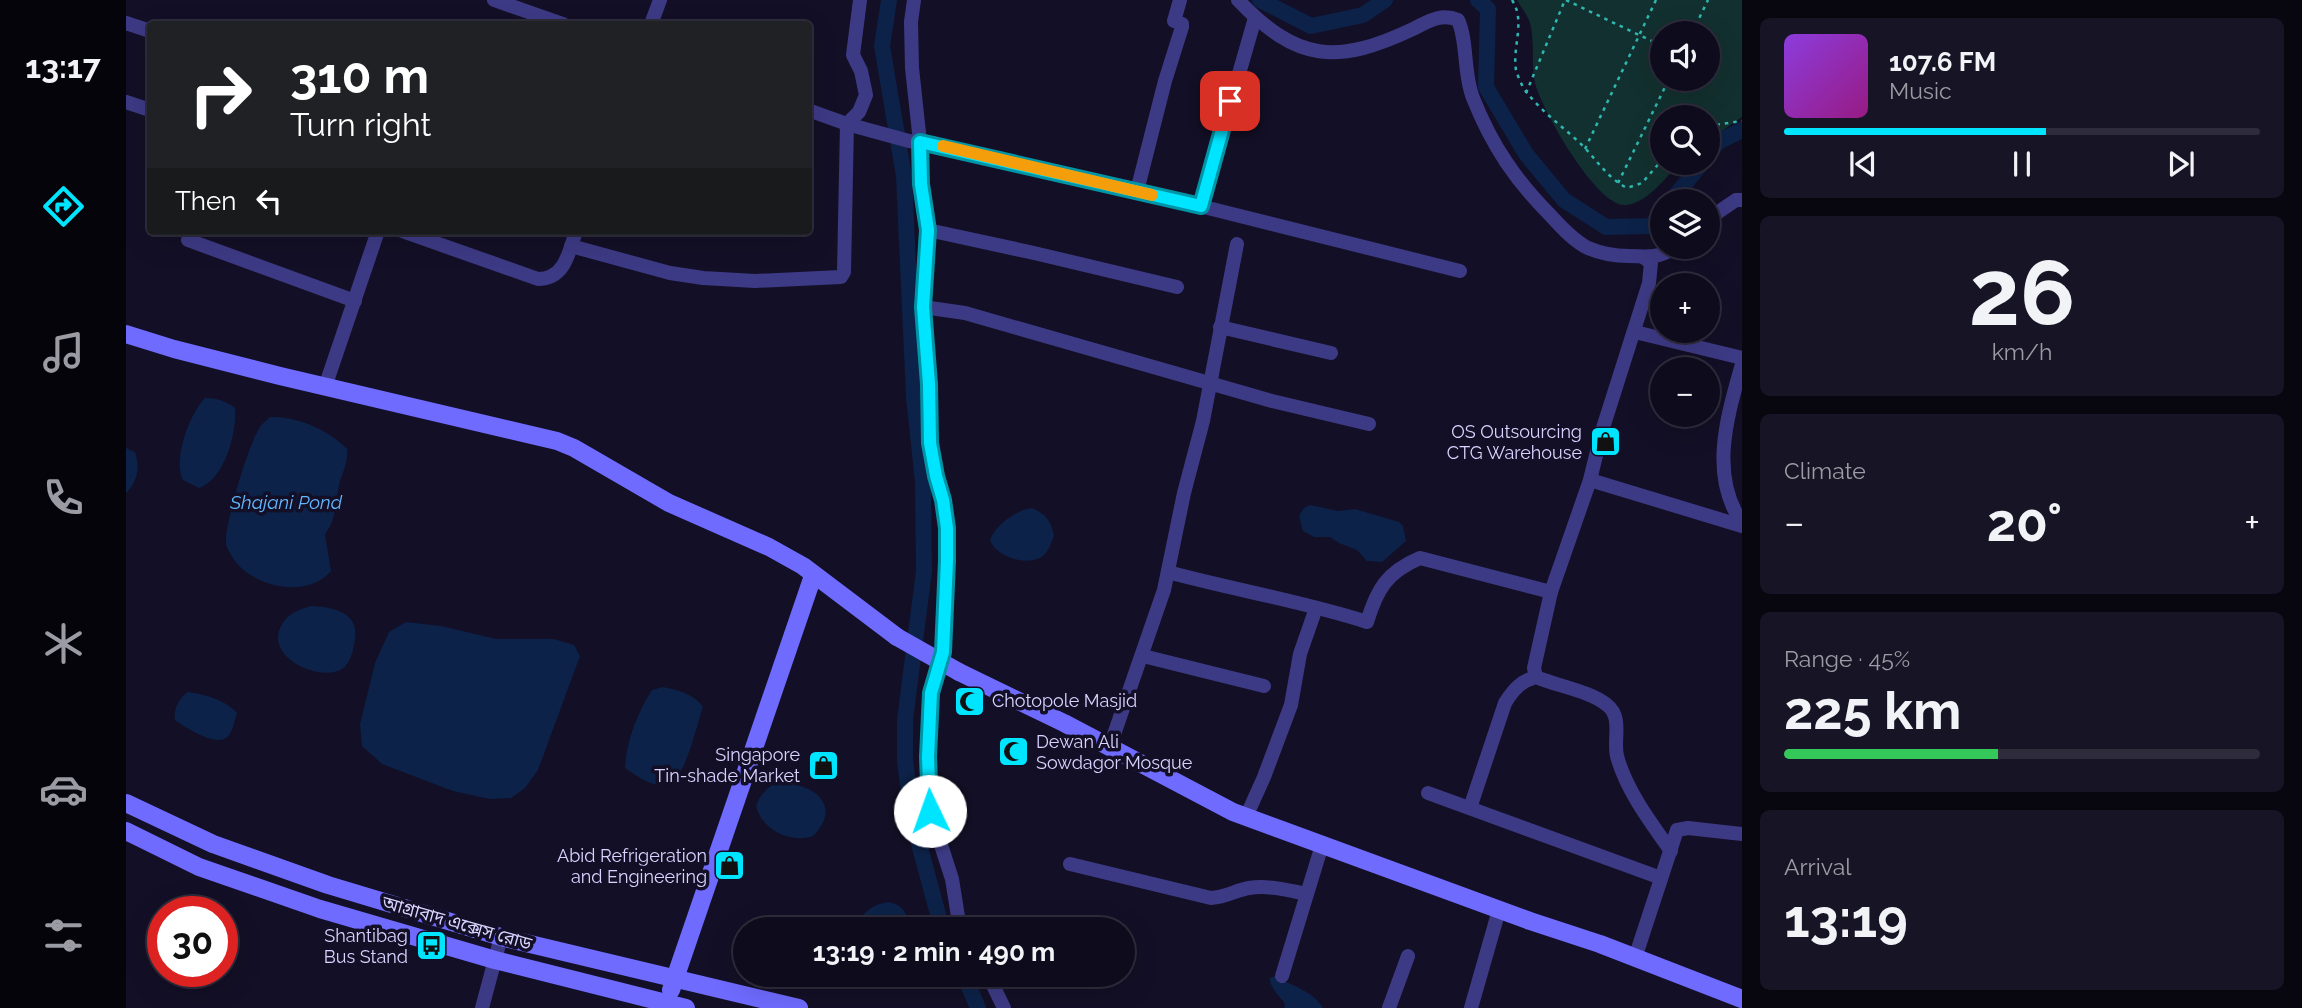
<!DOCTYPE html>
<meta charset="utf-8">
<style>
:root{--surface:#0e0b1c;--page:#171425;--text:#f1f3f6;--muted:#9b9ba3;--line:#2e2b3b;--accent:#00e5ff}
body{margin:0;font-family:Raleway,"Noto Sans Bengali",sans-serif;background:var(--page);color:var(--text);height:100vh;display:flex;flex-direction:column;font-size:26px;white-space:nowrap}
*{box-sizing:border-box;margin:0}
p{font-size:23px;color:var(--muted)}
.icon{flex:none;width:38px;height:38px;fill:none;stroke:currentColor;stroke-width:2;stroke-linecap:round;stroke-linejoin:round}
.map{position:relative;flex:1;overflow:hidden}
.side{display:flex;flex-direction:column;gap:18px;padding:18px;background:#08060f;width:560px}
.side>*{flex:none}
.hud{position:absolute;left:21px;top:21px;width:665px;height:214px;border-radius:7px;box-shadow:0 7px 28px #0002,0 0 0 2px var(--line);background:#202124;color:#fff;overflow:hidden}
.tools{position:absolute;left:1524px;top:21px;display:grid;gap:14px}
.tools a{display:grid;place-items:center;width:70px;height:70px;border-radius:50%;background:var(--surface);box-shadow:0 7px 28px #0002,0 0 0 2px var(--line);font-size:35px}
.speed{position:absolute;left:21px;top:896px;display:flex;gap:14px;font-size:35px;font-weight:700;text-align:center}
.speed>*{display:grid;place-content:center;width:91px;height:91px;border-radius:50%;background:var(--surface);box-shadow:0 7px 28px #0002,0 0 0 2px var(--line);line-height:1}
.speed .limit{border:10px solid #d22;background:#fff;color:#111}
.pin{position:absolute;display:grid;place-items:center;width:60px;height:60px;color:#fff;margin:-30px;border-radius:14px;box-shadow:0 4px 10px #0006}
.me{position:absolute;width:77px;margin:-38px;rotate:357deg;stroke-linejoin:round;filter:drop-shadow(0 0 5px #0008)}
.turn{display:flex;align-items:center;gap:24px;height:147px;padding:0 28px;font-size:32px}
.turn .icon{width:91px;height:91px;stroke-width:2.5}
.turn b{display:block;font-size:49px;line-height:60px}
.then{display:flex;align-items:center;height:66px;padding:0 28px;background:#0003;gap:14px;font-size:26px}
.big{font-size:52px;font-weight:700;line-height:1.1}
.side .widget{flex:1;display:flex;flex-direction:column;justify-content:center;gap:10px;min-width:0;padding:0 24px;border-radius:10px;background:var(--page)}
.side .dial{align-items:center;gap:0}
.dial b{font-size:91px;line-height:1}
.song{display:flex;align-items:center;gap:21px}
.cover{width:84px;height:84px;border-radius:10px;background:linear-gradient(135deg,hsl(270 70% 55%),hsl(310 70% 35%))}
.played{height:7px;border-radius:4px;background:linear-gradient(90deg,var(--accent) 55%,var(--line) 55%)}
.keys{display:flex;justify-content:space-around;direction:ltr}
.heat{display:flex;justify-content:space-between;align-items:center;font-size:38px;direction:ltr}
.charge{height:10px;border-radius:5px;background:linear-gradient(90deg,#34c759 45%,var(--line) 0)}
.trip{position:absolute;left:607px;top:917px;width:402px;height:70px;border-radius:35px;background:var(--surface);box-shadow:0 7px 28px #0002,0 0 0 2px var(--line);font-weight:700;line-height:70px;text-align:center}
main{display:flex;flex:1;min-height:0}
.menu{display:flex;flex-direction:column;width:126px;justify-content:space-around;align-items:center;background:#06040b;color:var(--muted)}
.menu .icon{width:49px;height:49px}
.menu .on{color:var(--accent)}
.menu b{font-size:32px;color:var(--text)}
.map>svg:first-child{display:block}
.green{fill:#12302f;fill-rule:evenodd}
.water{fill:#0c2248}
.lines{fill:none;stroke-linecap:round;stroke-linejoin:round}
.canal{stroke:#0c2248;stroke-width:16}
.path{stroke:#2fb8b0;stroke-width:2.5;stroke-dasharray:3.5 5;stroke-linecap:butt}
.street{stroke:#3d3a85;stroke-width:14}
.secondary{stroke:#6f6bff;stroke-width:18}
.secondary-bridge{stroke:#6f6bff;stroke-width:18}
.route-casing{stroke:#0095a6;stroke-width:18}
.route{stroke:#00e5ff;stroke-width:12}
.slow{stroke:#f59e0b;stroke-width:12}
.labels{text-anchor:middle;stroke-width:7;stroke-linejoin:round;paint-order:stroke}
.poi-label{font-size:18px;fill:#d9d4ff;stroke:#130f26;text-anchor:end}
.street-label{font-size:18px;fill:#d9d4ff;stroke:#130f26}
.water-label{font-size:19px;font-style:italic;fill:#62b6ff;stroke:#130f26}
</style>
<main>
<nav class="menu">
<b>13:17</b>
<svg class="icon on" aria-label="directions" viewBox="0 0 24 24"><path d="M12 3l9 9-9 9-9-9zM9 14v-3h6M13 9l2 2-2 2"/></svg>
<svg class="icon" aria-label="music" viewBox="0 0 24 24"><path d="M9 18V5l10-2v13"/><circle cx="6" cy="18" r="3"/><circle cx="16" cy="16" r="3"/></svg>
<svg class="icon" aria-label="phone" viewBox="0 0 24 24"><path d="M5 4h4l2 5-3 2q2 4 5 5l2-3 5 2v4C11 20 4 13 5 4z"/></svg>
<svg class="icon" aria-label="climate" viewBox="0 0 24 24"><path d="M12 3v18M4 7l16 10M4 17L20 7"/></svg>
<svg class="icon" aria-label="car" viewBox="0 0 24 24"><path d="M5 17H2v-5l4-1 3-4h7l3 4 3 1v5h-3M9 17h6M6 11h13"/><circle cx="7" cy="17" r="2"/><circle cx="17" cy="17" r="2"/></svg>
<svg class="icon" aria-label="filters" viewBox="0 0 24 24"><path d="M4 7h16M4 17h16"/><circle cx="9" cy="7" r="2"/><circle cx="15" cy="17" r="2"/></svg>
</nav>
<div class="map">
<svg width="1616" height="1008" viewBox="0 0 1616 1008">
<rect width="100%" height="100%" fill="#130f26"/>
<path class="green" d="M1391 0H1616V117L1582 141V117H1536V163H1554C1540 177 1521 204 1499 205 1470 206 1416 110 1409 83 1405 64 1409 42 1404 23 1402 16 1395 7 1391 0ZM1536 33H1582V79H1536Z"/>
<g class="water">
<path d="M79 398C91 398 100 401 109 408 111 432 99 479 73 488L57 480C46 460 64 413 79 398Z"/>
<path d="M144 417C171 416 203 430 221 449 222 462 218 469 214 481 209 501 212 517 199 534L205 571C180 601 120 586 104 553 102 550 100 546 100 543 98 526 123 443 133 429 135 424 140 421 144 417Z"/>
<path d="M0 448 9 452C14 467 12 481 0 493Z"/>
<polygon points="1184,505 1212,511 1229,509 1273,522 1277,526 1280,541 1256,562 1241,561 1231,550 1213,543 1204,537 1188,537 1177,531 1173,516 1178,508"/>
<path d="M906 508C920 514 924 520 928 535 926 542 923 550 918 555 904 568 869 557 864 540 869 525 890 510 906 508Z"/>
<path d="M185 606C207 607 233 612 229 639 228 647 226 657 221 664 206 687 137 661 155 626 162 613 172 610 185 606Z"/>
<polygon points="280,622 315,626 370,639 428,639 448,645 454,656 412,770 399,788 385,798 364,799 327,791 256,764 236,746 234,724 249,663 263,632"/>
<path d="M537 687C552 690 568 694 577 707 571 724 560 776 544 783 529 790 511 776 499 768 500 741 512 712 526 690Z"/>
<path d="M62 692C78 694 100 700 111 713 108 721 107 733 100 738 89 746 58 727 49 720 47 709 53 698 62 692Z"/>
<path d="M650 783C684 781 719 804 687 836 664 844 636 830 630 806 634 795 640 788 650 783Z"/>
<path d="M762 902C778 905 783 914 780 929H728C736 914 744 905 762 902Z"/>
<path d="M1149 976C1164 985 1189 992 1197 1008H1158L1159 1004C1154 996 1143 988 1144 978Z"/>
</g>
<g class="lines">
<g class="canal">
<polyline points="763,0 756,46 778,176 788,397 797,482 798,571 779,720 779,760 786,818 816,929"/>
<polyline points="1134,0 1185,26 1237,15 1259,0"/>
<polyline points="1352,0 1362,9 1360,87 1400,154 1438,200 1480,227 1525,226 1536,212"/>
<polyline points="1582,155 1592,142 1616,130"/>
<polyline points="1545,201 1576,163"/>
<polyline points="838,975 852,1008"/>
</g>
<g class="path">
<path d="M1386 0C1400 21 1386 47 1390 70 1392 77 1397 89 1402 94 1418 114 1440 129 1458 147 1472 162 1482 178 1501 188L1516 183 1536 160"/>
<polyline points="1440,0 1536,46"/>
<polyline points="1566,33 1582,0"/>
<polyline points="1400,93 1439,0"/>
<polyline points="1582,126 1616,121"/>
<polyline points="1459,149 1530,0"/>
<polyline points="1492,183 1543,79"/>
</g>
<g class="street">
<polyline points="368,0 437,24"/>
<polyline points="788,0 785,22 786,68 794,142 795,184 802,230 797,307 803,384 804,443 821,528 817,652 805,693 802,791 804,811 826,879 834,929"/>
<path d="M1112 0C1171 62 1211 65 1287 29 1303 21 1315 13 1332 20 1342 42 1337 73 1347 98 1366 146 1390 181 1426 217 1436 228 1448 241 1462 248 1476 254 1489 256 1503 256 1521 257 1535 258 1549 247"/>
<polyline points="0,23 24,31"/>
<polyline points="525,24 534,0"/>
<polyline points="0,102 24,110"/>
<polyline points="721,124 783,141 808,144 1066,204 1334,271"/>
<polyline points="721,124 733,112 740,95 735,71 727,55 734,0"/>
<polyline points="1011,191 1039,81 1056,27 1056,24 1048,21 1054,0"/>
<polyline points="1075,206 1129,18"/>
<polyline points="1582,219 1610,200 1616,200"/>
<polyline points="802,230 908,253 1051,287"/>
<path d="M276 231 412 279C439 279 443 252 450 231"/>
<polyline points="62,240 229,301"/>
<polyline points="445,246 544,273 577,278 629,281 715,277 718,272 721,124 682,110"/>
<polyline points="797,307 839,313 1146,401 1243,424"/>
<polyline points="1094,327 1205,353"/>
<polyline points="1509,332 1616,358"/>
<path d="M1616 364C1601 417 1583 475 1616 523"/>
<polyline points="199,387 252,231"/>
<polyline points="1464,480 1616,526"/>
<path d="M1042 572C1108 590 1176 601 1241 622 1251 589 1261 572 1294 558L1425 592"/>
<polyline points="1017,656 1138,686"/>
<polyline points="1410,677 1408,668 1425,592 1464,480 1476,431 1523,283 1525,263 1517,257"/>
<polyline points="984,746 1038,590 1058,493 1077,421 1111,244"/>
<polyline points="1302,793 1535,878"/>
<path d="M1344 808 1379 703C1387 690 1395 681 1410 677 1431 686 1464 691 1481 705 1497 717 1487 740 1491 756 1500 790 1525 823 1545 851"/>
<polyline points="1120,817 1138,777 1165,705 1174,654 1190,608"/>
<path d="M944 864 1085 898C1101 897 1110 890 1123 888 1142 885 1162 890 1180 894"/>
<polyline points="1509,958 1551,830 1562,828 1616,834"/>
<polyline points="862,975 878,1008"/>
<polyline points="1156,976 1196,845"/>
<polyline points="356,1008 375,937"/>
<polyline points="1263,1008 1282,956"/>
<polyline points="1345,1008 1373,910"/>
</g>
<g class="secondary">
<polyline points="0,334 48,349 154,376 431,441 448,448 543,503 643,547 677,566 771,637"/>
<polyline points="833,672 938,723 1107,812 1404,921 1474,944 1616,999"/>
<polyline points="0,803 87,844 202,885 375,937 673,1008"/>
<polyline points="0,831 73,867 194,909 369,960 560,1008"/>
<polyline points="545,990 687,576"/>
</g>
<polyline class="secondary-bridge" points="771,637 833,672"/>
</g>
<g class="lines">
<defs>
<polyline id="route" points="804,811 802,757 805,693 817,652 821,561 821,528 817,500 810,476 804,443 803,384 797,307 802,230 795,184 794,142 1075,206 1104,101"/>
</defs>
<use href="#route" class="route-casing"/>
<use href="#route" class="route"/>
<polyline class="slow" points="817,146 1026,195"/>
</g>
<defs>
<symbol id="shop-square" viewBox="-11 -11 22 22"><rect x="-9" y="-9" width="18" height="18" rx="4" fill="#00e5ff" stroke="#130f26"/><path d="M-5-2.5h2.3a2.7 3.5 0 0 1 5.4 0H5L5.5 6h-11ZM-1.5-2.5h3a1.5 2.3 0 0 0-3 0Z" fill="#111"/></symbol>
<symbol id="mosque-square" viewBox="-11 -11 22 22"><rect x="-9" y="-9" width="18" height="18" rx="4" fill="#00e5ff" stroke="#130f26"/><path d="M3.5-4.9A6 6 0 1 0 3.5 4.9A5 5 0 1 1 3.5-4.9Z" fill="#111"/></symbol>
<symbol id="bus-square" viewBox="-11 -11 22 22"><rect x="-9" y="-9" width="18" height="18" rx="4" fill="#00e5ff" stroke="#130f26"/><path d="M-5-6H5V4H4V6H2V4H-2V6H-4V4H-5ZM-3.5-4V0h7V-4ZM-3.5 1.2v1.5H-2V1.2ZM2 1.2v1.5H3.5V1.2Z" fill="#111"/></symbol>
</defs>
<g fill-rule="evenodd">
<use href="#shop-square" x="1462" y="424" width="35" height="35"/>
<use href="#mosque-square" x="826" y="684" width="35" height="35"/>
<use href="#mosque-square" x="870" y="734" width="35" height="35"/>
<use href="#shop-square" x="680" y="748" width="35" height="35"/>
<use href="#shop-square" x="586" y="848" width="35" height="35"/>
<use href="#bus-square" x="288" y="928" width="35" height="35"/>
</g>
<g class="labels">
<g class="poi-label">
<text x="1456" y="438">OS Outsourcing<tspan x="1456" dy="21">CTG Warehouse</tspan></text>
<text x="866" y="707" text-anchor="start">Chotopole Masjid</text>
<text x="910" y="748" text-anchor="start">Dewan Ali<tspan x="910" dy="21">Sowdagor Mosque</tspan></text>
<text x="674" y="761">Singapore<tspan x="674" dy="21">Tin-shade Market</tspan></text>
<text x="581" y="862">Abid Refrigeration<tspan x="581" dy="21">and Engineering</tspan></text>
<text x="282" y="942">Shantibag<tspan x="282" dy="21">Bus Stand</tspan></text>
</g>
<g class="street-label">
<text transform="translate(331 923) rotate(16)" y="6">আগ্রাবাদ এক্সেস রোড</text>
</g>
<g class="water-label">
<text x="160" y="509">Shajani Pond</text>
</g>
</g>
</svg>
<div class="tools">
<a><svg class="icon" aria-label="sound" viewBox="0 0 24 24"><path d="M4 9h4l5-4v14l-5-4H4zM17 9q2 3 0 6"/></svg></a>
<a><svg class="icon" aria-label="search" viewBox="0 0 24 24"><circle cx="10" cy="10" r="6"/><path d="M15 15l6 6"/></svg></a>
<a><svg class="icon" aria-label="layers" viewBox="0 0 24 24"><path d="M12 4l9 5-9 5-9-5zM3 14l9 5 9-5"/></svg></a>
<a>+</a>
<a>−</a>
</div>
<div class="speed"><div class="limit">30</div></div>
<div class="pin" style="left:1104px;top:101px;background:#d93025"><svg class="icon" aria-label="arrive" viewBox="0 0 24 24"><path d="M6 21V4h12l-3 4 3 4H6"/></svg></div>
<svg class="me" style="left:804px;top:811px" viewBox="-20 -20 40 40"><circle r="19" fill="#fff"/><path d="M0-13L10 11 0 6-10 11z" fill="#00e5ff"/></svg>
<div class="trip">13:19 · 2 min · 490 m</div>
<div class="hud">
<div class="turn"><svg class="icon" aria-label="right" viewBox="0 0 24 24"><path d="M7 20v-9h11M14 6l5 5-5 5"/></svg><div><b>310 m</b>Turn right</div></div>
<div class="then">Then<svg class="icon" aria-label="left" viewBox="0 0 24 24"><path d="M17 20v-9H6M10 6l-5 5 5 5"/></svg></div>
</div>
</div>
<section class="side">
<div class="widget">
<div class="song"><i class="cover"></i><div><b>107.6 FM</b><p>Music</p></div></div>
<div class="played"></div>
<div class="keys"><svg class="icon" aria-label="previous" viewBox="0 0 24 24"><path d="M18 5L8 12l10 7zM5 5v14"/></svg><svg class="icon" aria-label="pause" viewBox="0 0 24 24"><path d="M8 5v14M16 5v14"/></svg><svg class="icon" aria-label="next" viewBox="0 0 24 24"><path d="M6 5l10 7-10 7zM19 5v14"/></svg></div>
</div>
<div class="widget dial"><b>26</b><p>km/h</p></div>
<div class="widget"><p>Climate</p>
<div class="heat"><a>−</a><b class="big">20°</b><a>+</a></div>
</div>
<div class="widget"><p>Range · 45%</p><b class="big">225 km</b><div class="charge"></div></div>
<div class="widget"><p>Arrival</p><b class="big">13:19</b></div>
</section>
</main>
